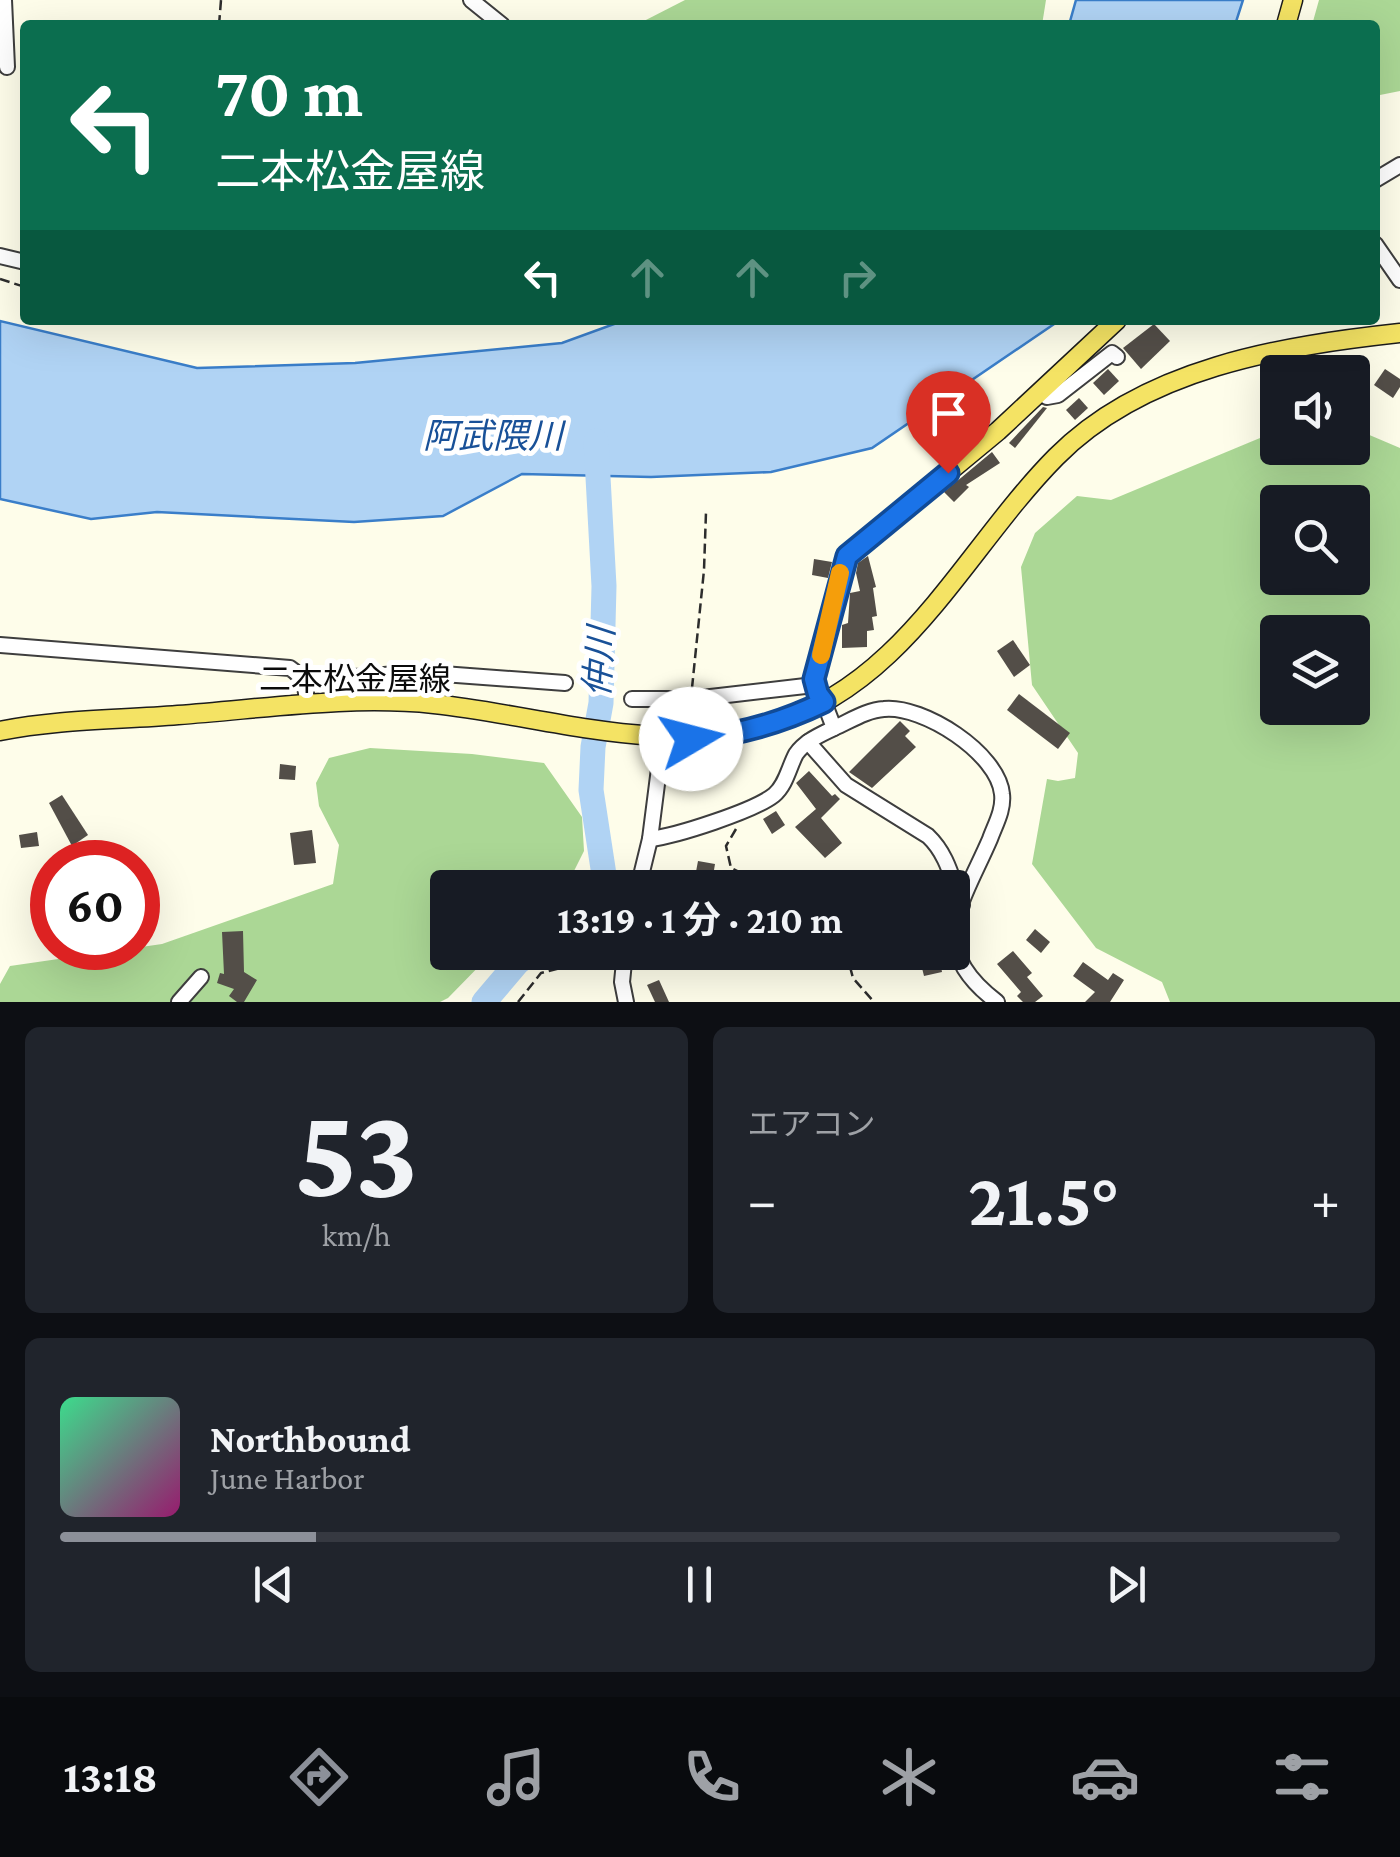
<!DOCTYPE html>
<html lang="ja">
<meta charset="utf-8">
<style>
:root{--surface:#171b24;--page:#20242c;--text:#f1f3f6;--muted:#9ea1a6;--line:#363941;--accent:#8c9099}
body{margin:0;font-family:"Crimson Pro","Noto Sans JP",serif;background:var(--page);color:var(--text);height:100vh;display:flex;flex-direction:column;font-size:38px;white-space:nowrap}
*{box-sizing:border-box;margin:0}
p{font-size:32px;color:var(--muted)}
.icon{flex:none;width:55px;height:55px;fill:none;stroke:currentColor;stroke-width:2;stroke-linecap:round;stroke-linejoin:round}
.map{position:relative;height:1002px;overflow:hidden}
.details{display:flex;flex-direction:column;gap:25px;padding:25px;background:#0d0f14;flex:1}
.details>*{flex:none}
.guide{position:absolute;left:20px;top:20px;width:1360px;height:305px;border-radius:10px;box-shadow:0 10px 40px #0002;background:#0b6e4f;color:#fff;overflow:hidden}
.controls{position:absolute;left:1260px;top:355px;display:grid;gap:20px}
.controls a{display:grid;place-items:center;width:110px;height:110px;border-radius:10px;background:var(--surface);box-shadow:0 10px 40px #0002;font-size:50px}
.speed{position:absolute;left:30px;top:840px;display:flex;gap:20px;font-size:50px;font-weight:700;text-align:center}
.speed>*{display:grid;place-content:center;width:130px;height:130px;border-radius:50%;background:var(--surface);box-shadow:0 10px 40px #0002;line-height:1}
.speed .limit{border:15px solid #d22;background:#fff;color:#111}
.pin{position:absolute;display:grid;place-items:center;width:85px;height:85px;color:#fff;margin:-102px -42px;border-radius:50% 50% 50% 0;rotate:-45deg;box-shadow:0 0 10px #0007}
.pin .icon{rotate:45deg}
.me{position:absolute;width:110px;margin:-55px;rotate:82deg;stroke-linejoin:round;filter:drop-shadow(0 0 8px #0008)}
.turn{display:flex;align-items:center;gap:35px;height:210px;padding:0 30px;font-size:45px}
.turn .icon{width:130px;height:130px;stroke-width:2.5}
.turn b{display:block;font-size:70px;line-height:85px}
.lanes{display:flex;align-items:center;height:95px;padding:0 30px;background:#0003;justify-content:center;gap:50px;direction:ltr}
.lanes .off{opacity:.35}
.big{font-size:75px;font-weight:700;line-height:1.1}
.details .tile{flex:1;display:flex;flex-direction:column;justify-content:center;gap:15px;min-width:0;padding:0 35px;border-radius:15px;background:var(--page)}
.details .dial{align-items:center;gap:0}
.dial b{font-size:130px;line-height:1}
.song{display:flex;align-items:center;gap:30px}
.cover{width:120px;height:120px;border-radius:15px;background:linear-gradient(135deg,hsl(150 70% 55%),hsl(320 70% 35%))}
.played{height:10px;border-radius:5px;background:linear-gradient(90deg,var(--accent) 20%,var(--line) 20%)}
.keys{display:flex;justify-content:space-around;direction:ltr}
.heat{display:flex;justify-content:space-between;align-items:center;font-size:55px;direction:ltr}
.details .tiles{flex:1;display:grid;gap:25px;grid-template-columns:1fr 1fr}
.tile:last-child{grid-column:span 2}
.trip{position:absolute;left:430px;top:870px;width:540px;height:100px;border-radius:10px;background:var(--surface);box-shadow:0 10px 40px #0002;font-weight:700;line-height:100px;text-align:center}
.tabs{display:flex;height:160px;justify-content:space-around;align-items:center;background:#090b0e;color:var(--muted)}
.tabs .icon{width:70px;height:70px}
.tabs .selected{color:var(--accent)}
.tabs b{font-size:45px;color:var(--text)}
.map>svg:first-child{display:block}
.forest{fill:#abd795;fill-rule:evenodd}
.water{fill:#b0d3f4;stroke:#3a7ec9;stroke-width:2.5}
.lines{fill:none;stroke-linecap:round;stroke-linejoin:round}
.river{stroke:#b0d3f4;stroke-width:25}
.building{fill:#534e48}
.minor-casing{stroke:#3e3e3e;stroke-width:18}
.major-casing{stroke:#1c1c1c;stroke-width:21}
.path{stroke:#2d2d2d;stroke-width:2.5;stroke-dasharray:10 5;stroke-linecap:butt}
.minor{stroke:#fff;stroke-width:14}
.major{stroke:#f4e364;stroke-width:18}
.route-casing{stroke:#114b97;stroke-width:25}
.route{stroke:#1a73e8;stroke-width:18}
.slow{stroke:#f59e0b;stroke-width:18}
.labels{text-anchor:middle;stroke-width:10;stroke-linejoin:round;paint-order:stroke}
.street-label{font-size:32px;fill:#0b0b0b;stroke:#fff}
.water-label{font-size:35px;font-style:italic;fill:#195198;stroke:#fff}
</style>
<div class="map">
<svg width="1400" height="1002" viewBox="0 0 1400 1002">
<rect width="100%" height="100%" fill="#fefdea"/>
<g class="forest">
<polygon points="685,0 1046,0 1042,25 643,25 642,22"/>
<polygon points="1319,0 1400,0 1400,91 1375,96 1375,25 1312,25"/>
<path d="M1353 428 1400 448V1002H1170L1162 982 1096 948 1032 864 1047 779 1058 781 1075 778 1078 753 1032 685 1021 567 1035 533 1077 496 1111 500 1277 431 1278 448H1352ZM1278 502H1352V578H1278ZM1278 632H1352V708H1278Z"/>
<polygon points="370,748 472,754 544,763 582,817 584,851 566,887 448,888 448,952 492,953 448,998 440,1002 0,1002 0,984 10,966 162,944 333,884 339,845 319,806 316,783 329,758"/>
</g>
<g class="water">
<polygon points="1076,0 1243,0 1235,25 1069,25"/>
<polygon points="625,320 1060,320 872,448 771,472 651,477 522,474 443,516 354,522 157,512 91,519 0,499 0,321 197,368 355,363 562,343"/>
</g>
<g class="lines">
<g class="river">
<polyline points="596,441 604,586 601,703 593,747 591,790 606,888"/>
<polyline points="484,1002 518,962 531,952"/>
</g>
</g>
<g class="building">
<polygon points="1154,324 1170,341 1141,369 1123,348"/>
<polygon points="1108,369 1119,381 1104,395 1093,383"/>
<polygon points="1385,369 1400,379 1400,387 1393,398 1374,385"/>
<polygon points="1079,398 1088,408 1075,420 1066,410"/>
<polygon points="1043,407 1047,408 1015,448 1009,443"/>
<polygon points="992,452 1000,463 966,485 969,487 954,502 944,492"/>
<polygon points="868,556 876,587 873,588 877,616 872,617 874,630 867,631 867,647 842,648 842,625 848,623 850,593 860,591 856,573 858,563"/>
<polygon points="814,559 832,562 828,578 812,575"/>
<polygon points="1013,640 1030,665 1014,677 997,651"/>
<polygon points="1019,694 1070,733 1058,749 1007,710"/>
<polygon points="900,721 910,731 905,736 916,747 872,788 849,772"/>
<polygon points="280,764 296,766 295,780 279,779"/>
<polygon points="809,771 832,796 835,794 840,799 821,818 842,843 825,858 795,827 816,809 796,783"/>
<polygon points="62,795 88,835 72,846 49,803"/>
<polygon points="776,811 785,825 772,834 763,819"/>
<polygon points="312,830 316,863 294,865 290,833"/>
<polygon points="37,832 39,846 21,848 19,835"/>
<polygon points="698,861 715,864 711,888 693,888"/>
<polygon points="138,862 149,891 138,895"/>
<polygon points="1035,929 1050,942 1041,953 1026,940"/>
<polygon points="243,931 244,972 257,980 244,1002 237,1002 229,996 234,989 217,983 220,973 224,974 222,932"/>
<polygon points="1013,951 1032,973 1027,977 1043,996 1035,1002 1023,1002 1017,996 1021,992 997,964"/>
<polygon points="939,955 942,972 924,976 920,960"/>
<polygon points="1083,962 1108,980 1113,973 1124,980 1110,1002 1085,1002 1095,992 1073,976"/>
<polygon points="659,980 669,1002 655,1002 647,985"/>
</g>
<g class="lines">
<defs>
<g id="minor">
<polyline points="4,0 7,67"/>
<polyline points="471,0 502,25"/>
<polyline points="1375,180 1400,165"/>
<polyline points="1375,244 1400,280"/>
<polyline points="0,256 25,262"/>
<polyline points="1039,392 1047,397 1058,395 1112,353 1117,357"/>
<path d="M0 645 290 668C305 678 306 687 307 704"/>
<polyline points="301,675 363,677 416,672 565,683"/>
<polyline points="632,699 693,699 814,685"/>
<path d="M834 728C850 721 867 710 884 709 923 705 998 753 1002 794 1004 810 995 825 990 839 961 906 925 947 997 1002"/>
<path d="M808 742 846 785 928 836C948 855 952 880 962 905"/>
<path d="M650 839C676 836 754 811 774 795 786 785 789 767 796 754 805 741 820 735 834 728L824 702"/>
<polyline points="638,888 650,839 663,737"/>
<polyline points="625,952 622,982 626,1002"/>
<polyline points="179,1002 201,977"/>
</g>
<g id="major">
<polyline points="1286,25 1293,0"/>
<polyline points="824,702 818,694 815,679 847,556 998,431 1117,320"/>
<path d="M0 731C59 719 119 720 178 715 262 709 349 695 434 704 546 716 661 757 772 724 905 685 965 549 1056 457 1144 368 1281 346 1400 333"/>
</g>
</defs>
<use href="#minor" class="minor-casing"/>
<use href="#major" class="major-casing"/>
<g class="path">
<polyline points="219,25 221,0"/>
<polyline points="0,279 25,287"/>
<polyline points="692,688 704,570 706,512"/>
<polyline points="736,829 726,846 731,868 772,888"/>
<polyline points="846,952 853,978 874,1002"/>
<polyline points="518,1002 541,973 610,955"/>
</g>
<use href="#minor" class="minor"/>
<use href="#major" class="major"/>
</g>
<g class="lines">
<defs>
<path id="route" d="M691 739C739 735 781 723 824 702L818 694 814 679 847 556 948 473"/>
</defs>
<use href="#route" class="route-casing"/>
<use href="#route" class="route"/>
<polyline class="slow" points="821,655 840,573"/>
</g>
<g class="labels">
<g class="street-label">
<text x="355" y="690">二本松金屋線</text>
</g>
<g class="water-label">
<text x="493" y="448">阿武隈川</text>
<text transform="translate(599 662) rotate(-86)" y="12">仲川</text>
</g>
</g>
</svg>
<div class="controls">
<a><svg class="icon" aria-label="sound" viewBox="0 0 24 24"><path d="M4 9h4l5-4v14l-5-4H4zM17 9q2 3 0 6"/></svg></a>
<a><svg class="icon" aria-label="search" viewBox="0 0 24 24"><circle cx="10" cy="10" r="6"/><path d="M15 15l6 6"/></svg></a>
<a><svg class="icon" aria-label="layers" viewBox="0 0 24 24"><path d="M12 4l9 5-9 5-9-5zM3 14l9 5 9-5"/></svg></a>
</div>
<div class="speed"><div class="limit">60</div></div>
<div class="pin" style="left:948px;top:473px;background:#d93025"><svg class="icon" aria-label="arrive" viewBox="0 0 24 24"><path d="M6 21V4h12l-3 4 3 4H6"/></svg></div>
<svg class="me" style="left:691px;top:739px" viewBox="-20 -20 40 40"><circle r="19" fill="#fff"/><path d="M0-13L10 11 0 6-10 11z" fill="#1a73e8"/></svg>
<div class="trip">13:19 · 1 分 · 210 m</div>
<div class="guide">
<div class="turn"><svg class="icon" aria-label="left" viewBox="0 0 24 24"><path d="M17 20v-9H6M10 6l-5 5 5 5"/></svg><div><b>70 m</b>二本松金屋線</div></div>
<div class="lanes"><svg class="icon" aria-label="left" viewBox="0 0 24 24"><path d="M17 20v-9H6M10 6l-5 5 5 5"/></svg><svg class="icon off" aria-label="ahead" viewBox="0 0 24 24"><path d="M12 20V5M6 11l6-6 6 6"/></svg><svg class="icon off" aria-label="ahead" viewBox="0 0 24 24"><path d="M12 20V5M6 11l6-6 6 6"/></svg><svg class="icon off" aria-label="right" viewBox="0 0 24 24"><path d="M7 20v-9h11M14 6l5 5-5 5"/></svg></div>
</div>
</div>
<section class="details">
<div class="tiles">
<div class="tile dial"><b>53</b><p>km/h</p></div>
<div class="tile"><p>エアコン</p>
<div class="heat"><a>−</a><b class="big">21.5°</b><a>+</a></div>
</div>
<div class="tile">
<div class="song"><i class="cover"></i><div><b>Northbound</b><p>June Harbor</p></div></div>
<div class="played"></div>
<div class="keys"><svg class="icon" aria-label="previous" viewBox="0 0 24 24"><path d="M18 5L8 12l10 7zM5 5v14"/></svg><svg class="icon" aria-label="pause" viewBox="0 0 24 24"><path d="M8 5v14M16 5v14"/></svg><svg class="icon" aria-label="next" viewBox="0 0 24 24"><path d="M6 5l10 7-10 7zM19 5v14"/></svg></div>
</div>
</div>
</section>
<nav class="tabs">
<b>13:18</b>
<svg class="icon selected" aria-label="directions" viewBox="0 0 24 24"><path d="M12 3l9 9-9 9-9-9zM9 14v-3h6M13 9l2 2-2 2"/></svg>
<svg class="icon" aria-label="music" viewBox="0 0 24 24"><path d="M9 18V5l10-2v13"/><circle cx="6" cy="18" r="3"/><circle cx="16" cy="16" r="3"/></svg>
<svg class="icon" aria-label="phone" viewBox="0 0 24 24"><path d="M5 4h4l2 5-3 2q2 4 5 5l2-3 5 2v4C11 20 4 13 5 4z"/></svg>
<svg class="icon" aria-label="climate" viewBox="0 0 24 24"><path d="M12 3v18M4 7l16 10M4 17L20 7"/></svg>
<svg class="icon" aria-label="car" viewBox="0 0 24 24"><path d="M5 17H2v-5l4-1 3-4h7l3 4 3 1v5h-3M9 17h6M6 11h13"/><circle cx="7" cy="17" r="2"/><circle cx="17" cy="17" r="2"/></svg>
<svg class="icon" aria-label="filters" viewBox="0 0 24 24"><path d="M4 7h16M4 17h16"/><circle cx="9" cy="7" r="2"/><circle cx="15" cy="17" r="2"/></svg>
</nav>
